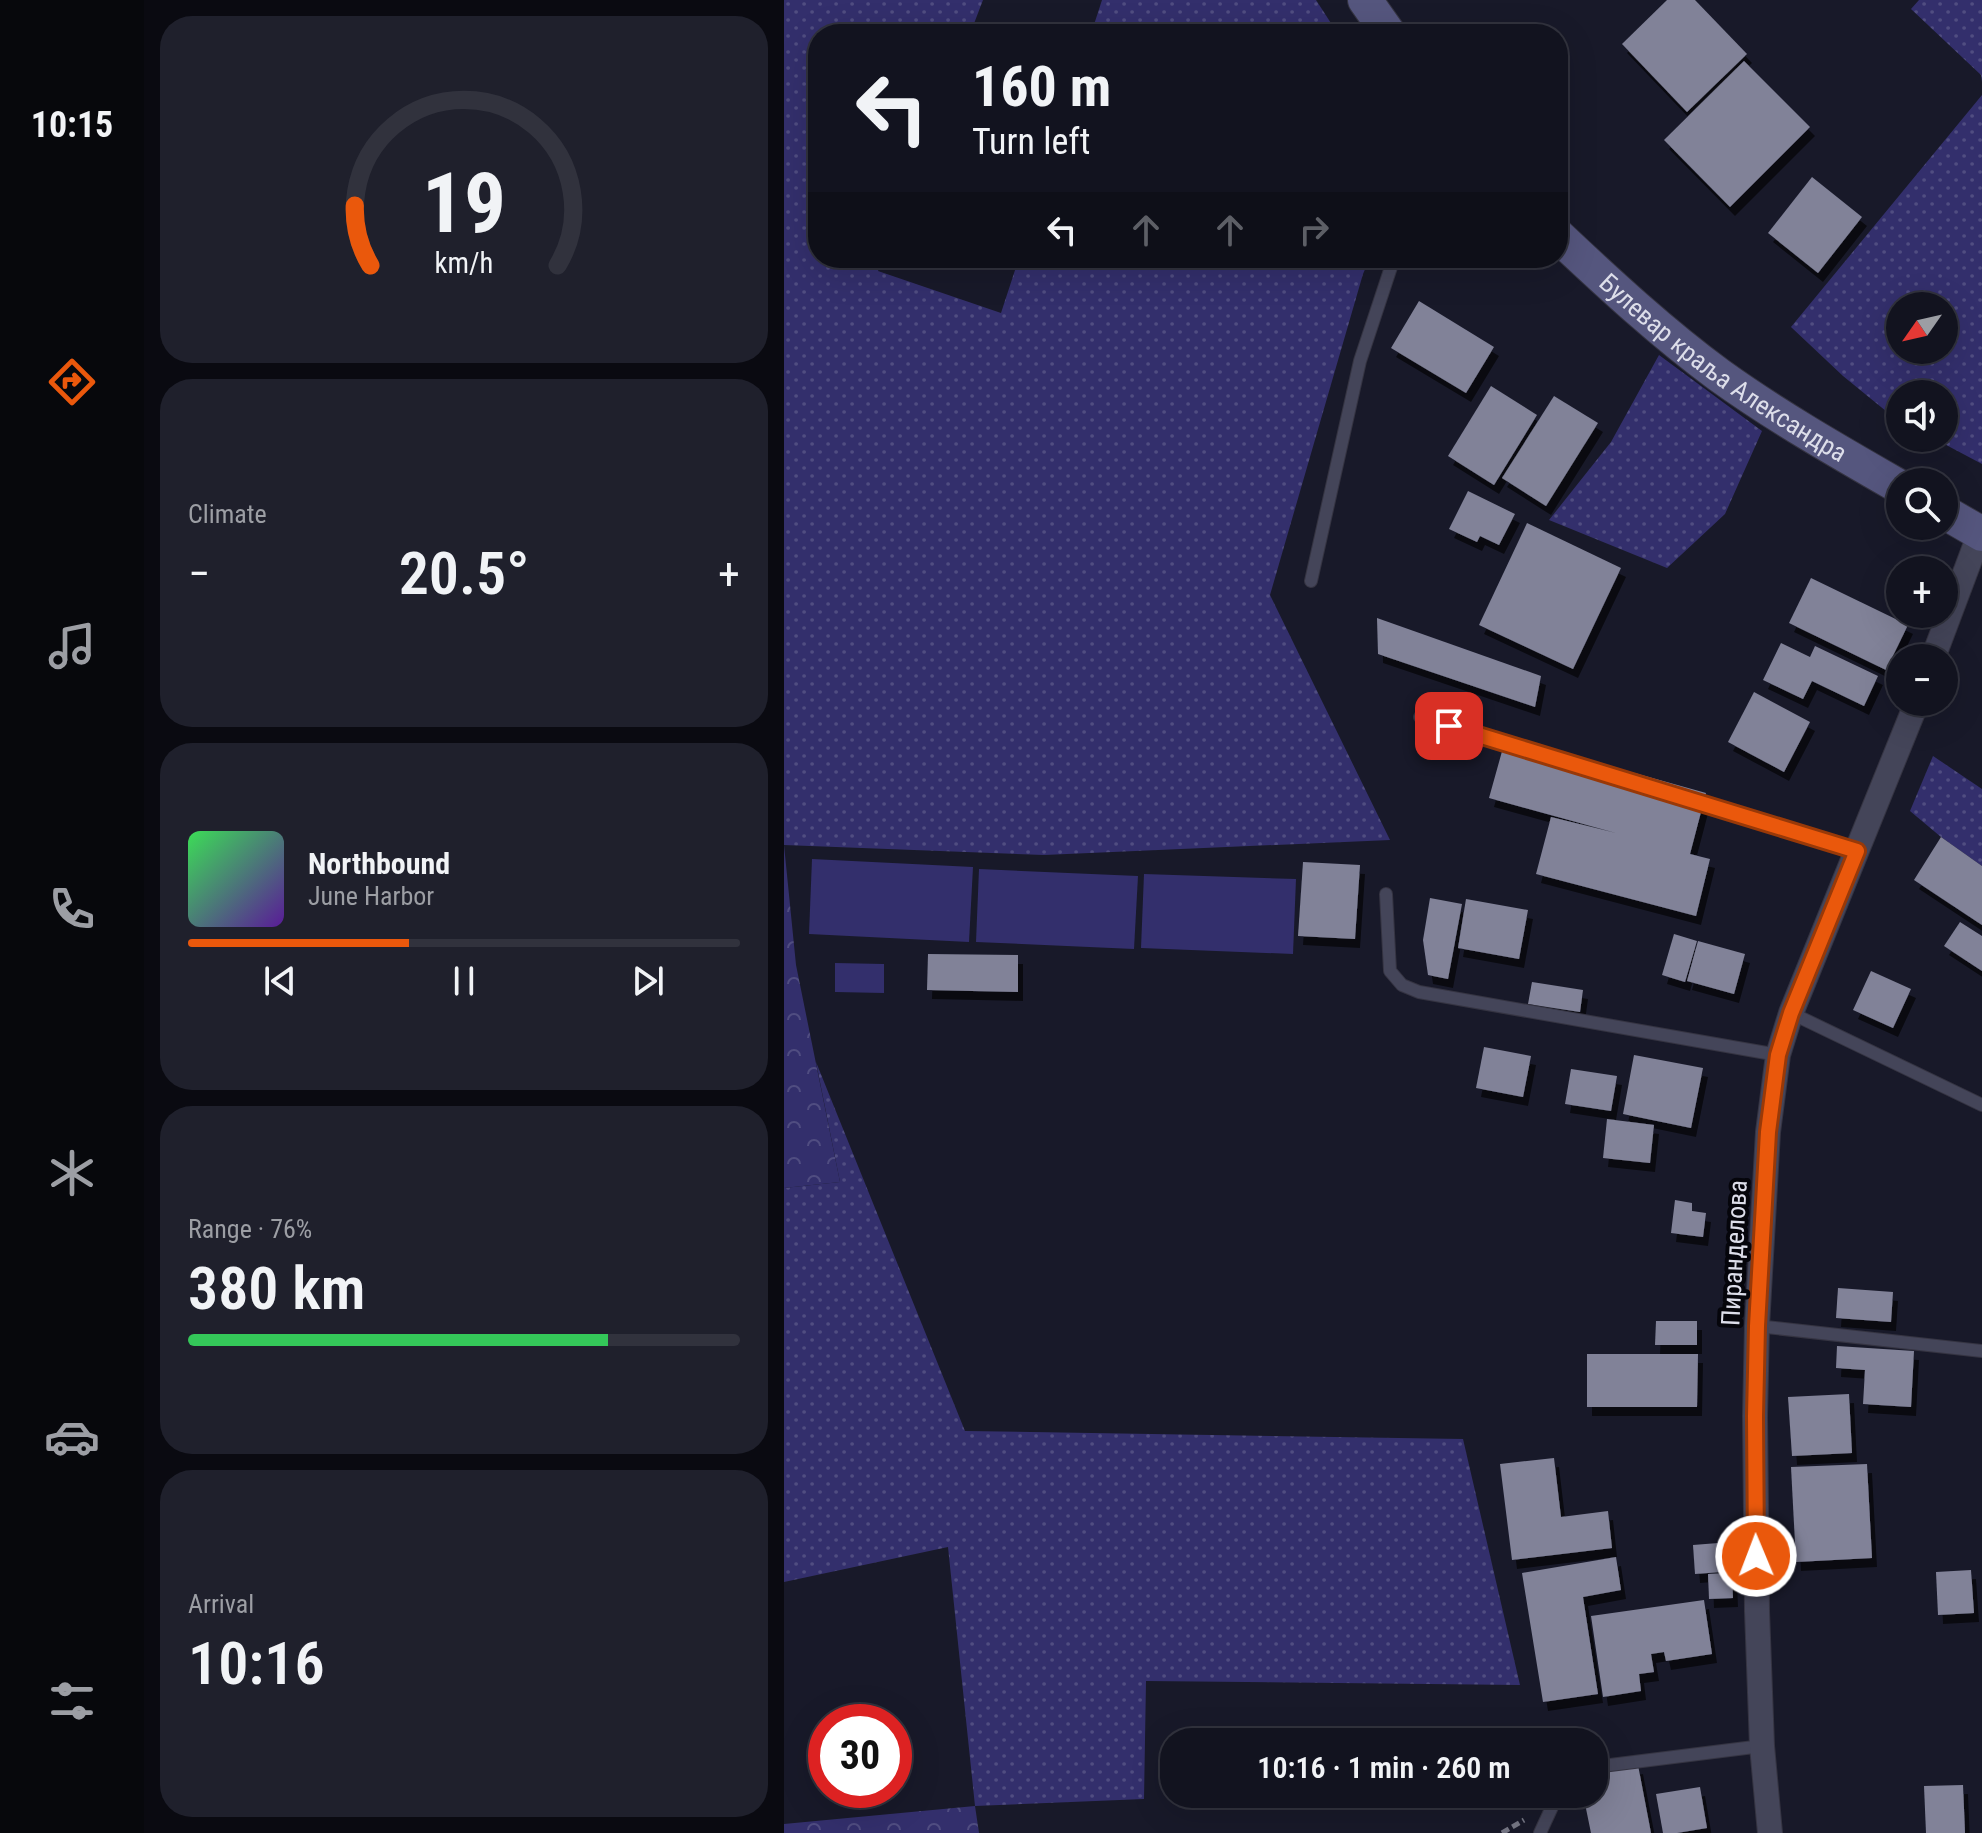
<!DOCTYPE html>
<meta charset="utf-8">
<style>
:root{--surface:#12131f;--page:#1f202c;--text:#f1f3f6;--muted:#9c9ea4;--line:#31323d;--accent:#ea580c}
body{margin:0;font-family:"Roboto Condensed",sans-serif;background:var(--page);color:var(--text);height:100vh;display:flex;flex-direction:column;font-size:30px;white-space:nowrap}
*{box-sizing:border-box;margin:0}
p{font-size:26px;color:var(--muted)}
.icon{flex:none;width:44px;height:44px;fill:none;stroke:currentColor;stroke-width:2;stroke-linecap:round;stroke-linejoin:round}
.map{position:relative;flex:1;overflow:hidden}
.details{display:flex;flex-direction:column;gap:16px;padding:16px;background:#0a0a11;width:640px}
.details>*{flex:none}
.banner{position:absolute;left:24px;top:24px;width:760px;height:244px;border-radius:32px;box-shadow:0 8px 32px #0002,0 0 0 2px var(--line);background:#12131f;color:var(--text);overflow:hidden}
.needle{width:52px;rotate:236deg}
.buttons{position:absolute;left:1102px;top:292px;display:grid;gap:16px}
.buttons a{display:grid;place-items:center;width:72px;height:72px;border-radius:50%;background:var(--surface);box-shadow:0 8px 32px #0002,0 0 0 2px var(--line);font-size:40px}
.speed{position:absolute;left:24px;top:1704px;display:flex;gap:16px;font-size:40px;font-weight:700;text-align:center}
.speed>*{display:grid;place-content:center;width:104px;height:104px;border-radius:50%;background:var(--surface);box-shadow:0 8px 32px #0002,0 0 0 2px var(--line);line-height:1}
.speed .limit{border:12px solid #d22;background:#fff;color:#111}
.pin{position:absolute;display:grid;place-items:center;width:68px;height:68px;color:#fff;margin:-34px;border-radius:16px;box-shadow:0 4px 12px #0006}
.me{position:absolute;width:88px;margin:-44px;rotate:359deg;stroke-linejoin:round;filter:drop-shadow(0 0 6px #0008)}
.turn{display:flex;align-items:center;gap:28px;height:168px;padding:0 32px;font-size:36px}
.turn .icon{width:104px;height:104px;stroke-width:2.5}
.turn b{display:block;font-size:56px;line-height:68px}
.lanes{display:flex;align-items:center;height:76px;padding:0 32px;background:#0003;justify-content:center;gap:40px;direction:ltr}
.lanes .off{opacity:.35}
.big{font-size:60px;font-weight:600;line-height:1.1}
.details .widget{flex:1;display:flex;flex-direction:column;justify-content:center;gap:12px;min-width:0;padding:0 28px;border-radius:32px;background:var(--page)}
.details .dial{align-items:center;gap:0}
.dial svg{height:208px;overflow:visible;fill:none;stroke:var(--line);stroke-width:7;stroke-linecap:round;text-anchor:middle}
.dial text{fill:var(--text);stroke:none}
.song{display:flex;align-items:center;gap:24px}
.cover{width:96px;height:96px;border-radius:12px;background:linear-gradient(135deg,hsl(130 70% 55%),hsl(270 70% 35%))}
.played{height:8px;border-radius:4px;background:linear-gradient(90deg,var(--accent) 40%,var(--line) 40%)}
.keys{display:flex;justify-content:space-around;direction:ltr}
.heat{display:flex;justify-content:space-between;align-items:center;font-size:44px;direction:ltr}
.charge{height:12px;border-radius:6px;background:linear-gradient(90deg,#34c759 76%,var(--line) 0)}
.trip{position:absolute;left:376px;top:1728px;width:448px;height:80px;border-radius:32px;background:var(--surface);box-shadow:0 8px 32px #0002,0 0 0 2px var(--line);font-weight:600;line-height:80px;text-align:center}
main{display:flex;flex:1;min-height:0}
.tabs{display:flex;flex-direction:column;width:144px;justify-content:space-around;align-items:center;background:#07080c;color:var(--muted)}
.tabs .icon{width:56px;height:56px}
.tabs .on{color:var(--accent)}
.tabs b{font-size:36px;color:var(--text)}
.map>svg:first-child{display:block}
.grass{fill:url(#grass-dots);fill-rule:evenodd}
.forest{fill:url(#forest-crowns)}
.park{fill:#332f6c}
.building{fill:#818298;filter:url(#shadow)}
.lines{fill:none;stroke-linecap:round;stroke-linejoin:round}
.service-casing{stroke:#353442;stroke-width:14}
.minor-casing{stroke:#353442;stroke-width:26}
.secondary-casing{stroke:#353442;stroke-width:36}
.path{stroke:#767785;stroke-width:5;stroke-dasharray:8 4;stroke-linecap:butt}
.service{stroke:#444559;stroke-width:12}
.minor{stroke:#444559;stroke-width:24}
.secondary{stroke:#55567e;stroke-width:34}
.route-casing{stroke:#983908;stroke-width:20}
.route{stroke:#ea580c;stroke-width:14}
.labels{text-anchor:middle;stroke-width:8;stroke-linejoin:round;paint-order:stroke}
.street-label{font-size:26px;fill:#dddeea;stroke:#05050b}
</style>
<main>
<nav class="tabs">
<b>10:15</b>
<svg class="icon on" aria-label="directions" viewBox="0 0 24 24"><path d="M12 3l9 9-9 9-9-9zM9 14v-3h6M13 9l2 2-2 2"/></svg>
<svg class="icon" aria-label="music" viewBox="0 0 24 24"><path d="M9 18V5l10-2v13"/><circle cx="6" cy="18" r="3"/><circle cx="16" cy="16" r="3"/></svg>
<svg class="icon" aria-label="phone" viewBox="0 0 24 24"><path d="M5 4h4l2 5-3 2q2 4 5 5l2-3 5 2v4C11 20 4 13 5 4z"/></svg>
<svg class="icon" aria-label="climate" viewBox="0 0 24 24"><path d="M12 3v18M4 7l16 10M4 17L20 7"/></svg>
<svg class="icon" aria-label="car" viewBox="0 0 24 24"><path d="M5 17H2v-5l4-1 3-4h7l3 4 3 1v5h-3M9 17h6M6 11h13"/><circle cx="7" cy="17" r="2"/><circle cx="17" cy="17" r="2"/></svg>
<svg class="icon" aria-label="filters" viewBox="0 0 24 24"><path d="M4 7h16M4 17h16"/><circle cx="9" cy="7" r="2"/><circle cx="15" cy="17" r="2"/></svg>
</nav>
<section class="details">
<div class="widget dial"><svg viewBox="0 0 100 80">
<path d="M14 69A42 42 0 1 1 86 69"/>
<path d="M14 69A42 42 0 0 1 8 46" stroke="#ea580c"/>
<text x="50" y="56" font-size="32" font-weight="700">19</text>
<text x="50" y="72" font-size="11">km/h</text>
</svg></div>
<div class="widget"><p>Climate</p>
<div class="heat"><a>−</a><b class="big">20.5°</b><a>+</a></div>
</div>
<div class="widget">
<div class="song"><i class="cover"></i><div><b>Northbound</b><p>June Harbor</p></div></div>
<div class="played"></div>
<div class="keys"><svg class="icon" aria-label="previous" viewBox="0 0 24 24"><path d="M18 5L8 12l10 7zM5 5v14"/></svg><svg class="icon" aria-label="pause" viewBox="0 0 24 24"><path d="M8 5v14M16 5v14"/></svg><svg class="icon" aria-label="next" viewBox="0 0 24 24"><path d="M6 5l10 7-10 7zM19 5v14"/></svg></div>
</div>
<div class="widget"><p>Range · 76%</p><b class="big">380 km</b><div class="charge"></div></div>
<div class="widget"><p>Arrival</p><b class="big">10:16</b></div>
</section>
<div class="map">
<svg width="1198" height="1833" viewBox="0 0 1198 1833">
<defs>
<pattern id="grass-dots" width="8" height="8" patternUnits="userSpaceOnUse" patternTransform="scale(2)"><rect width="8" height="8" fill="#332f6c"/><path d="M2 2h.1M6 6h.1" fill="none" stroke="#504d81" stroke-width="1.8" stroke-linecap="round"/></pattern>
<pattern id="forest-crowns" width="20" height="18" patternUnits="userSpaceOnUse" patternTransform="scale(2)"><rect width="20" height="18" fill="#332f6c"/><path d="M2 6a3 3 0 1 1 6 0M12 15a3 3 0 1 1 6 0" fill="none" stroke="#504d81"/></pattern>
<filter id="shadow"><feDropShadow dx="5" dy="9" stdDeviation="0" flood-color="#0009"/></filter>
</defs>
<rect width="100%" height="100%" fill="#181929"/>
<g class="grass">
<polygon points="0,0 199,0 186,34 34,34 34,258 99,258 94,271 217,313 235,258 586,258 579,274 486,595 606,840 260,855 0,845"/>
<polygon points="318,0 532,0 554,34 307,34"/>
<polygon points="1135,0 1198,0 1198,82 1197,75 1127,9"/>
<path d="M1198 95V464L1149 438H1160V394H1116V421L1108 416 1059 376 1007 327ZM1116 306H1160V350H1116Z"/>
<polygon points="875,355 978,431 941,514 883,568 765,520 827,442"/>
<polygon points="1149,756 1198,789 1198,866 1157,837 1126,811"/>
<polygon points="32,1062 181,1431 679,1439 736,1685 362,1681 360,1799 191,1806 164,1547 0,1582 0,1188 56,1182"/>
</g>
<g class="forest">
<polygon points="0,845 12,965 56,1182 0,1188"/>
<polygon points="191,1806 195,1833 0,1833 0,1824"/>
</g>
<g class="park">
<polygon points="28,859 189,867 185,942 25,934"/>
<polygon points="195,869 354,876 350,949 192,942"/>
<polygon points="360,874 512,879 509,954 357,948"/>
<polygon points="51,963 100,964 100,993 51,992"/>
</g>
<g class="building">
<polygon points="883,0 911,0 963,54 903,112 838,44"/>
<polygon points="960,61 1026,127 946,207 880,140"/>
<polygon points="1028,177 1078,217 1034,273 984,233"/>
<polygon points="635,301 710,347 682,393 607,348"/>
<polygon points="707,386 753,415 710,485 664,456"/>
<polygon points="770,396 814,423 762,506 718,478"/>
<polygon points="684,491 731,514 715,545 696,536 693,542 665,529"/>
<polygon points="743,523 837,568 789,669 695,625"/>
<polygon points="1027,578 1124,625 1102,670 1005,623"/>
<polygon points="593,618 757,676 751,707 594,654"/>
<polygon points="997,643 1026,657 1031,646 1094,676 1080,706 1028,681 1019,699 979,680"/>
<polygon points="970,692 1026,722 1000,772 944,742"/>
<polygon points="722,737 922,793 906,854 926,859 912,916 752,874 767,817 832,833 705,798"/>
<polygon points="1157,837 1198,866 1198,925 1130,880"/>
<polygon points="519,862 576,865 571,939 514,936"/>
<polygon points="646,898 678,904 664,979 644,975 639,940"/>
<polygon points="682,899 744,910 735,959 674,948"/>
<polygon points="1176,922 1198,936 1198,971 1160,946"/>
<polygon points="890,934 913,941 901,982 878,975"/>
<polygon points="914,941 961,954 950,994 903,981"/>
<polygon points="144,954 234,955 234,992 143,990"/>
<polygon points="1087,971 1127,989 1109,1028 1069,1010"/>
<polygon points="748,982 799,990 796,1012 744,1004"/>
<polygon points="700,1047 747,1056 739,1097 692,1088"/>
<polygon points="850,1055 919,1068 907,1128 839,1114"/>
<polygon points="787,1069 833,1076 827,1111 781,1104"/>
<polygon points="823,1119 870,1125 866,1163 819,1158"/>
<polygon points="891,1200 908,1203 908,1211 922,1213 919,1237 887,1233"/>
<polygon points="1054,1288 1109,1292 1107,1322 1052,1318"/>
<polygon points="872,1321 913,1321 913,1345 871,1345"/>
<polygon points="1053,1346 1130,1351 1127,1407 1079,1404 1081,1370 1052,1368"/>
<polygon points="803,1354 914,1354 913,1407 803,1407"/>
<polygon points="1065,1394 1068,1453 1008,1456 1004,1397"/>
<polygon points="770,1458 777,1517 824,1511 828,1548 728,1560 716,1464"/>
<polygon points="1083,1464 1088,1558 1012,1562 1007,1467"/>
<polygon points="947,1542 950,1571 911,1574 909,1545"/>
<polygon points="832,1557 837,1590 799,1597 814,1694 759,1702 738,1573"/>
<polygon points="1187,1570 1190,1613 1154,1615 1152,1572"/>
<polygon points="948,1573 949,1598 925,1599 924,1574"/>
<polygon points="920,1600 928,1654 882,1661 880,1652 867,1654 870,1672 855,1674 857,1691 819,1697 807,1616"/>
<polygon points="854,1765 867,1833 807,1833 799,1794 810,1794 810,1774"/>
<polygon points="1179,1785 1181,1833 1142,1833 1140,1786"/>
<polygon points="916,1787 923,1828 893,1833 879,1833 872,1794"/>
</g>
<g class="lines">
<defs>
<g id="service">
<polyline points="527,581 576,361 610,258"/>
<polyline points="636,717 1073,851"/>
<polyline points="602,894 606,971 618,985 635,992 994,1055"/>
<polyline points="1007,1013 1198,1105"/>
<polyline points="973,1326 1198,1351"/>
<polyline points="810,1767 978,1746"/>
<polyline points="756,1833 774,1794"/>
</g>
<g id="minor">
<polyline points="1149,658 1196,533"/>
<polyline points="986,1833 978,1746 973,1611 971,1416 973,1326 984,1132 994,1055 1007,1013 1133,702"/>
</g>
<g id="secondary">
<polyline points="581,0 605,34"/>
<path id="s1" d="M774 236C825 284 878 333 935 375 992 416 1055 452 1116 487"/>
<polyline points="1160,512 1198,534"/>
</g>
</defs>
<use href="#service" class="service-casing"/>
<use href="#minor" class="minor-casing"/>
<use href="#secondary" class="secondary-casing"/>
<polyline class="path" points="718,1833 740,1820"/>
<use href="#service" class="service"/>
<use href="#minor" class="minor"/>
<use href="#secondary" class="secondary"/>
</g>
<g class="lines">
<defs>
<polyline id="route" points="665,726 1073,851 1007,1013 994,1055 984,1132 973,1326 971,1416 972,1556"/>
</defs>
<use href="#route" class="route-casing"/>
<use href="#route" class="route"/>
</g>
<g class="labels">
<g class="street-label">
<text dy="9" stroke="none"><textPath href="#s1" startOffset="212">Булевар краља Александра</textPath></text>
<text transform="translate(950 1253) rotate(-87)" y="9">Пиранделова</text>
</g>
</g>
</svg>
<div class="buttons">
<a><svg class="needle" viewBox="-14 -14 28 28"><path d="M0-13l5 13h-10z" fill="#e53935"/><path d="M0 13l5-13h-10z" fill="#9c9ea4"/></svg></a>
<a><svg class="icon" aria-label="sound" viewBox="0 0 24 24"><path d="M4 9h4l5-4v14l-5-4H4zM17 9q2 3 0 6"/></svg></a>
<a><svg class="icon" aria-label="search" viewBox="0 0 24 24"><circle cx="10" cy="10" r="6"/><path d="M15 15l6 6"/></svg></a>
<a>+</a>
<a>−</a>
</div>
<div class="speed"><div class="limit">30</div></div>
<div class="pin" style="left:665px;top:726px;background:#d93025"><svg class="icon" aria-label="arrive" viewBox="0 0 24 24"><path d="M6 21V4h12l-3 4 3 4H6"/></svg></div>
<svg class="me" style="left:972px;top:1556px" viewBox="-20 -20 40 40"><circle r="17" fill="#ea580c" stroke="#fff" stroke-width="3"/><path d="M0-11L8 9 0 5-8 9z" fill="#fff"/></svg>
<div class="trip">10:16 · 1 min · 260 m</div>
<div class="banner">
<div class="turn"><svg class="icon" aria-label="left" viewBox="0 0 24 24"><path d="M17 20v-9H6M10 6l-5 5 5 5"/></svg><div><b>160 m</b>Turn left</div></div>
<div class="lanes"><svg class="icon" aria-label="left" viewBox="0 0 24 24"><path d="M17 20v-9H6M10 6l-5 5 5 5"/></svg><svg class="icon off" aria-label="ahead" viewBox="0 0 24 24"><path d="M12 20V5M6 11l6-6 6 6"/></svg><svg class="icon off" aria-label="ahead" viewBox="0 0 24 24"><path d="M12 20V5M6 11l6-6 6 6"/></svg><svg class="icon off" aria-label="right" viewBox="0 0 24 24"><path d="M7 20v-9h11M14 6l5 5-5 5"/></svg></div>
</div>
</div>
</main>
